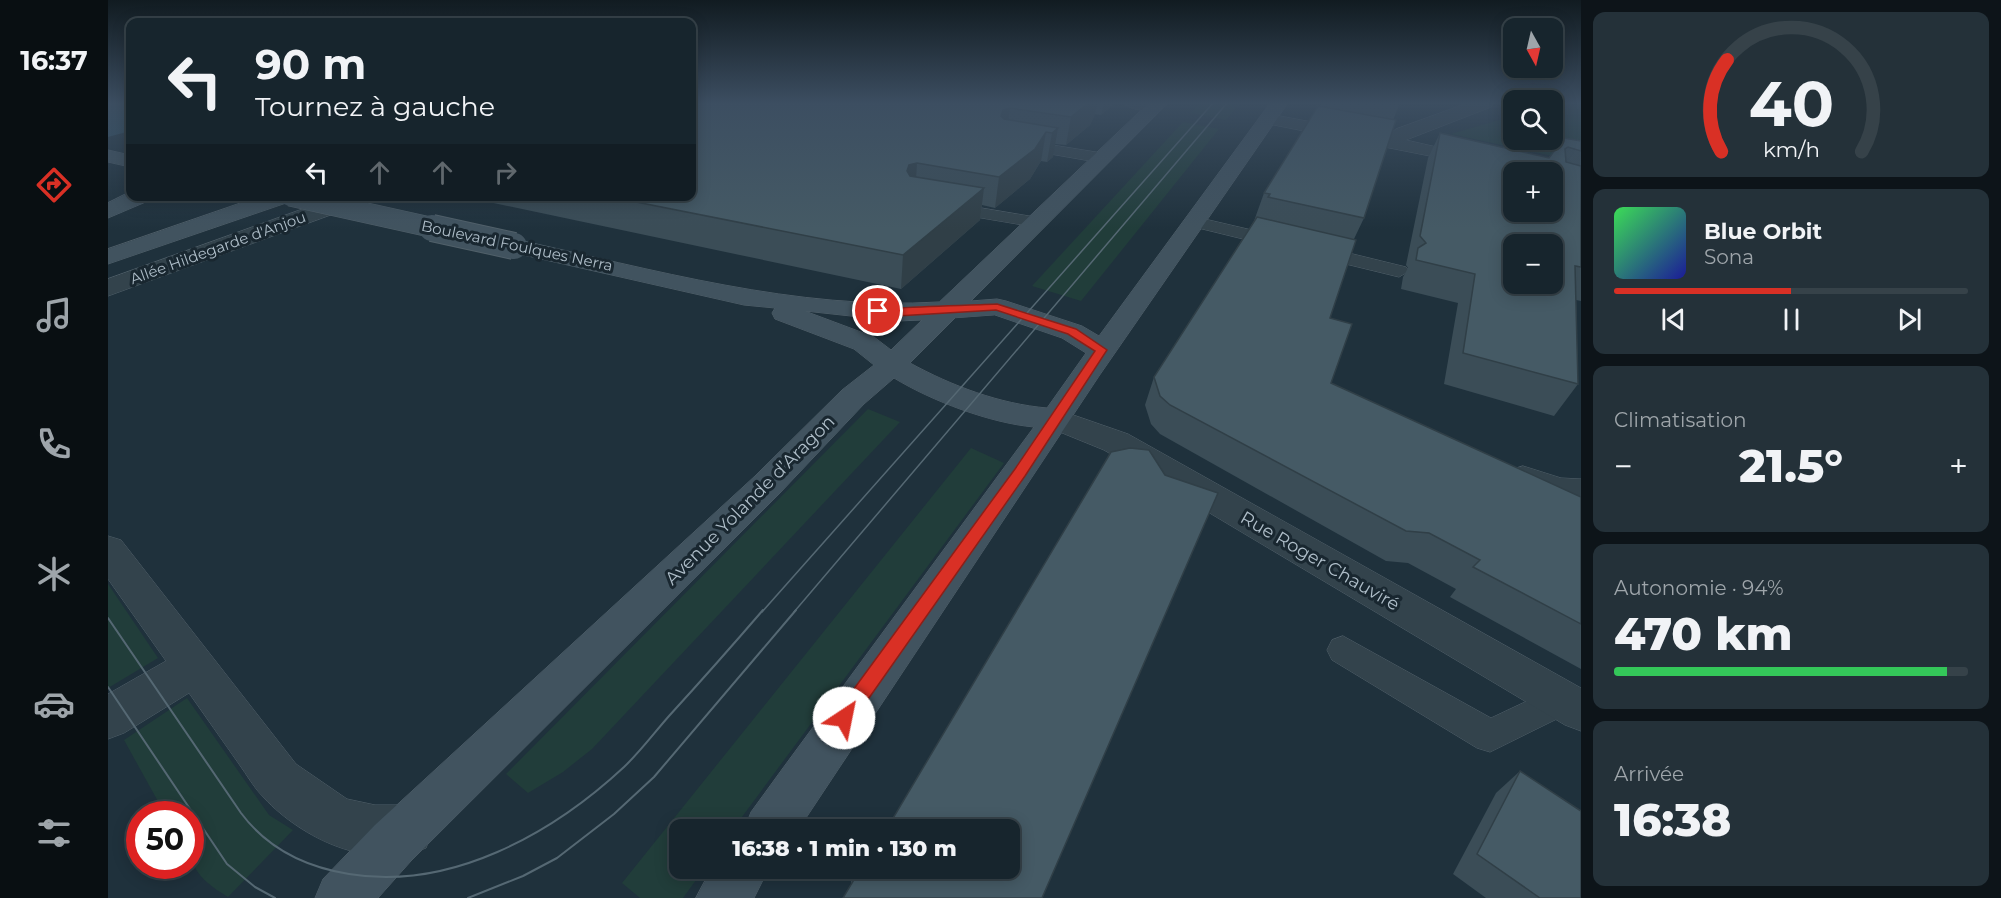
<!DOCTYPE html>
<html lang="fr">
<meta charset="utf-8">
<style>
:root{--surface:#17252d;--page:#243139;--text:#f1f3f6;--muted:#9ea5aa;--line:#364249;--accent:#d93025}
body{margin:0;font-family:Montserrat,sans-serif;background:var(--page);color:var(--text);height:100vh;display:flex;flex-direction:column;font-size:22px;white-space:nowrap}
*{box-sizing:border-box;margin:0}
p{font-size:20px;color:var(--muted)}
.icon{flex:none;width:33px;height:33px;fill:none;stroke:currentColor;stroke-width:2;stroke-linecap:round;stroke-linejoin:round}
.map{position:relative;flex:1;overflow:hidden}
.sheet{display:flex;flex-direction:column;gap:12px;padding:12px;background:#0d1419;width:420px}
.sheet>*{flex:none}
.hud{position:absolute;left:18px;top:18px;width:570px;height:183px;border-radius:12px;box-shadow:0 3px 15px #0003,0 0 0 2px var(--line);background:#17252d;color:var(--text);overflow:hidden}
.needle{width:39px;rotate:172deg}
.tools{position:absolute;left:1395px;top:18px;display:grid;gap:12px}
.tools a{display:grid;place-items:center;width:60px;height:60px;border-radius:12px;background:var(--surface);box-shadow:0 3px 15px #0003,0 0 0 2px var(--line);font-size:30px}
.speed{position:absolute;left:18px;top:801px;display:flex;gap:12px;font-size:30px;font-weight:700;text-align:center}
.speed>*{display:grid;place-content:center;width:78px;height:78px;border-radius:50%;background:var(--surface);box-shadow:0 3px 15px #0003,0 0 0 2px var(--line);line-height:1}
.speed .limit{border:9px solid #d22;background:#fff;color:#111}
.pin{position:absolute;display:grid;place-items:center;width:51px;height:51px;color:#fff;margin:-26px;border:3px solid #fff;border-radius:50%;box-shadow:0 2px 6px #0007}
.me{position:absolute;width:66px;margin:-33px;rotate:34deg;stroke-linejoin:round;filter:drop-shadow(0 0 4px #0008)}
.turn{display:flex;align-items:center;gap:21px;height:126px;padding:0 30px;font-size:27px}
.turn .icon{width:78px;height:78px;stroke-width:2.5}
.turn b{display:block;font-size:42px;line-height:51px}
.lanes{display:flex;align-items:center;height:57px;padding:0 30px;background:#0003;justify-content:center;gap:30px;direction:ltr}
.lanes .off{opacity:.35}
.big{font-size:45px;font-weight:800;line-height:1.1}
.sheet .widget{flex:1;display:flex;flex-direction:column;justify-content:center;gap:9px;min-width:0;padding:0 21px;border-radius:12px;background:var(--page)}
.sheet .dial{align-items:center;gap:0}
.dial svg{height:156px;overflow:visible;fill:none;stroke:var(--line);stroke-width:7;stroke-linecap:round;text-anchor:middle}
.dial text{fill:var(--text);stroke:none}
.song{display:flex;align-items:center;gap:18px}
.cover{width:72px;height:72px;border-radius:9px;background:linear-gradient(135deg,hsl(130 70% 55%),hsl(240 70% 35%))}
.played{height:6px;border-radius:3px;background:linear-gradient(90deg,var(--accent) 50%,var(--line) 50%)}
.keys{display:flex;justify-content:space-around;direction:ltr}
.heat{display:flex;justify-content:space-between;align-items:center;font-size:33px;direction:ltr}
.charge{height:9px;border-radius:4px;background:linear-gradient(90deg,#34c759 94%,var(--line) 0)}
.trip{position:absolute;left:561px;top:819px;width:351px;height:60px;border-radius:12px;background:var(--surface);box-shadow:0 3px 15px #0003,0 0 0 2px var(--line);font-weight:800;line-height:60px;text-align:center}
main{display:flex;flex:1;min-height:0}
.dock{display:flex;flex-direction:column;width:108px;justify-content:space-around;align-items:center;background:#090f12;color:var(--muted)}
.dock .icon{width:42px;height:42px}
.dock .active{color:var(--accent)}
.dock b{font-size:27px;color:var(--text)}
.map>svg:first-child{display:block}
.green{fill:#213d3a}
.water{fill:#2f5063}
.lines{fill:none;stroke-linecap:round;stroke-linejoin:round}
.lane-casing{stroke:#51606a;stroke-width:1}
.street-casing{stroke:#51606a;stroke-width:1}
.secondary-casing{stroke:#51606a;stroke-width:1}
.lane{fill:#33434c;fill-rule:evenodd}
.street{fill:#33434c;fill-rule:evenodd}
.secondary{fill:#41535f;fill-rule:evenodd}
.tram-far1{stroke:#556873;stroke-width:1.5}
.tram{stroke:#556873;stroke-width:2}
.secondary-bridge-far1-casing{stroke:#51606a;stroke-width:21;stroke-linecap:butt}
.secondary-bridge-casing{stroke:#51606a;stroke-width:28;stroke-linecap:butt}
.secondary-bridge-far1{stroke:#41535f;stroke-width:20}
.secondary-bridge{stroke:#41535f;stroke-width:26}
.wall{fill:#3b4d57}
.shaded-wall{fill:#303f47}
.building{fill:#455a65;stroke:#303f47;stroke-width:1.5;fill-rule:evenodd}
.route{fill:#d93025;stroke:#8d1f18;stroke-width:1.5}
.labels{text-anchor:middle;stroke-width:6;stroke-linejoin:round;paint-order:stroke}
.far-street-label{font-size:15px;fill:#aebdc8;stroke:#192730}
.street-label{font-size:18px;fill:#aebdc8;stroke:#192730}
</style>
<main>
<nav class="dock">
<b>16:37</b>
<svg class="icon active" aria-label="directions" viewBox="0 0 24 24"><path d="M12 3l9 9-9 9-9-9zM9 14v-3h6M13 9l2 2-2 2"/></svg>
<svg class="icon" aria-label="music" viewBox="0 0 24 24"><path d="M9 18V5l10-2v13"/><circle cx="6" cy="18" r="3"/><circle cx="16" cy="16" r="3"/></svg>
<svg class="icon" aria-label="phone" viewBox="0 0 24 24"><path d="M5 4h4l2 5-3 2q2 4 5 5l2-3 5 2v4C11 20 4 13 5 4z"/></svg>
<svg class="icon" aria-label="climate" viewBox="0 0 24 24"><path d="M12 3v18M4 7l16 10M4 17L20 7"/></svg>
<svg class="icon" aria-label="car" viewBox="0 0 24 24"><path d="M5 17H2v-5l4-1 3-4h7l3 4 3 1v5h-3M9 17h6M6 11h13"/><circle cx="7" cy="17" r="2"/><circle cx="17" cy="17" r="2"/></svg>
<svg class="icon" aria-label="filters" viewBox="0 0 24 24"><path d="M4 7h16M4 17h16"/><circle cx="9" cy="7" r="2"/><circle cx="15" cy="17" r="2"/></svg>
</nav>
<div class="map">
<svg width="1473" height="898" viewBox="0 0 1473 898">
<rect width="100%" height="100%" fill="#1f313c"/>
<g class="green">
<polygon points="1092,103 1132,103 1118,120 1083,113"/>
<polygon points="1473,103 1473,162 1343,134 1405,116 1406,140 1444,140 1445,104"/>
<polygon points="1075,122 1111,129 973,301 924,286"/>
<polygon points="760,409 792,422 484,749 455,772 420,793 398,774"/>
<polygon points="863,448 896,463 625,829 572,830 572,868 596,869 575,898 532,898 514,883"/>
<polygon points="0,584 50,658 0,688"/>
<path d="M79 698 161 815 185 830 120 897C78 872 82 859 82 814H57L16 740Z"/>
</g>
<polygon class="water" points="0,103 22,103 22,131 0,137"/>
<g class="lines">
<defs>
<g id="lane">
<path d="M1014 103H1049L1054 107C1046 114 1022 110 1014 103Z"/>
<polygon points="913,140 994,153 1002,158 994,163 908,148 905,145"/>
<polygon points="838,202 927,217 936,222 927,227 832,211 829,207 832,203"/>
<polygon points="1088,217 1178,238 1181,242 1172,248 1082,226 1079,222"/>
<polygon points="1208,245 1298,267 1301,271 1291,277 1201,255 1199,251 1201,247"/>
<polygon points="1415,466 1453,478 1473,479 1473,497 1452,496 1406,481 1402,475 1406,469"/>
<polygon points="1235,636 1383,718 1453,685 1465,689 1470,700 1465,711 1382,752 1369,748 1224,660 1219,650 1224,640"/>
</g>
<g id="street">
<polygon points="1360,103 1386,103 1383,107 1298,140 1420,168 1423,172 1406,172 1406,176 1332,158 1161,124 1152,119 1161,114 1279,136 1288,129"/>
<polygon points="231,196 264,196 261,201 0,296 0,279"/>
<polygon points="948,409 1020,434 1473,688 1473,731 1457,725 996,450 937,426 932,419 937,412"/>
<path d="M0 536 13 540 188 764 239 799 267 805H300L318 812 325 830 318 848C262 871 195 839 156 798 146 788 139 775 131 764 114 740 98 717 81 693L16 733 0 739V694L58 661 0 579Z"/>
</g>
<g id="secondary">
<path d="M1041 103H1060L863 301 889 299 898 301 974 326 991 336 1162 103H1180L991 376 690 830H636L643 812 675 768 926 427C882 423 824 401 786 378L756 404 671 494 303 861 270 898H207L215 879 267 825 647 476 734 390 766 365 746 349 667 319 664 313 667 308 636 305 398 251 394 246 398 241 406 239C544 269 689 311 831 302ZM697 311 789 321 814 320 783 350 766 337ZM887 315 954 338 978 353 939 408C892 404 844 386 802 363L847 318Z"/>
<polygon points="0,150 22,155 22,167 0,162"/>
<polygon points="22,192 22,196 43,196 40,201 0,218 0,203"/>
<polygon points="153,196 187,196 184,201 0,264 0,249"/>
<polygon points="604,868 661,868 646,898 588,898"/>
</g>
</defs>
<use href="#lane" class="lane-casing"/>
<use href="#street" class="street-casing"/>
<use href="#secondary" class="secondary-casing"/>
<use href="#lane" class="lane"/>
<use href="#street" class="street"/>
<use href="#secondary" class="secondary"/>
<g class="tram-far1">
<polyline points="654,612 1105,103"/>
<polyline points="686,612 1119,103"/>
</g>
<g class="tram">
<path d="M0 618 133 813C159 848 198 867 241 874 342 891 444 834 516 767 532 752 546 733 561 716 593 681 624 646 655 610"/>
<polyline points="0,687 119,864 147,887 167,898"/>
<polyline points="360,898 415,876 449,858 506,814 546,777 688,610"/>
</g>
<defs>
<polyline id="secondary-bridge-far1" points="182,196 331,229"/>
<polyline id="secondary-bridge" points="324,228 406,246"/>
</defs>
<use href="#secondary-bridge-far1" class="secondary-bridge-far1-casing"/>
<use href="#secondary-bridge" class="secondary-bridge-casing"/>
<use href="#secondary-bridge-far1" class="secondary-bridge-far1"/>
<use href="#secondary-bridge" class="secondary-bridge"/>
</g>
<g class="wall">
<polygon points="584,103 1007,103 993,115 987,114 982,125 958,145 947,144 945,157 939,162 933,161 922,179 887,208 874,205 872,220 793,289 352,196 584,196"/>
<polygon points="1214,103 1292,103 1285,120 1256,218 1246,239 1222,318 1223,383 1473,497 1473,669 1342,597 1348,589 1300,563 1278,561 1052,434 1043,424 1037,405 1046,377 1146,221 1156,193"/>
<polygon points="1332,133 1441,158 1456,138 1473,141 1473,301 1468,300 1470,384 1446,416 1336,384 1350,303 1293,289 1295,277 1300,268 1298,265 1320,158"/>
<polygon points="1022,448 1041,450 1057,475 1110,493 934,898 735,898 743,886 743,869 902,868 902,830 778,830 1003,452"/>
<polygon points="1412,771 1473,898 1378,898 1345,874 1388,793"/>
</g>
<g class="shaded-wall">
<polygon points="980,103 989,103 987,114 982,125 958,145 963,117"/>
<polygon points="996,103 1007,103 993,115"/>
<polygon points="902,108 898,137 893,116 895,110"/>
<polygon points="950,128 945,157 939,162 944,133"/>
<polygon points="938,132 933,161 922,179 887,208 891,177"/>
<polygon points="809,163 807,194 799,171 801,165"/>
<polygon points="876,188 872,220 793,289 795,255"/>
</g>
<g class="building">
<polygon points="584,103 980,103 963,117 902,108 895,110 893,116 896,119 950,128 944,133 938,132 927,149 891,177 809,163 801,165 799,171 802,176 876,188 795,255 498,196 584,196"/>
<polygon points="1278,103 1292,103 1291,105"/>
<polygon points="1210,106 1288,120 1256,218 1160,197 1162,194 1156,193"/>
<path d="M1332 133 1441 158 1456 138 1473 141V151L1460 147 1457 149 1458 162 1473 166V267L1467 266 1470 384 1355 353 1367 274 1308 260 1310 248 1318 243 1312 236ZM1406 172H1444V212H1406ZM1406 244H1444V284H1406Z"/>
<polygon points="1149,217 1248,240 1222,318 1244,324 1223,383 1473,497 1473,624 1365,567 1372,560 1321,533 1298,531 1062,405 1052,396 1046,377"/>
<polygon points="1022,448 1041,450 1057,475 1110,493 934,898 735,898 750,873 743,868 902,868 902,830 778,830 1003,452"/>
<polygon points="1412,771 1473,811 1473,898 1432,898 1369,854"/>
</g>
<linearGradient id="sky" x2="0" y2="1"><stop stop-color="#111b21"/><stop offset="0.45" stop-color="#3c4e61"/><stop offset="1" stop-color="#3c4e61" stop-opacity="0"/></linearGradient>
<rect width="1473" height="229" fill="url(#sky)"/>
<path class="route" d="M889 304 968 329 999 350 917 476 742 725 736 727 729 725 726 718 729 712 907 469 987 351 960 334 888 310 789 316 770 315 765 311C770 307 872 305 889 304Z"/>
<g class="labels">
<g class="far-street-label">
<text transform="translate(409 246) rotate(12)" y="5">Boulevard Foulques Nerra</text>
<text transform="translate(110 248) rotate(-20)" y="5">Allée Hildegarde d'Anjou</text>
</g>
<g class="street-label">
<text transform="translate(642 500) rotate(-45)" y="6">Avenue Yolande d’Aragon</text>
<text transform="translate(1212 561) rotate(30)" y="6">Rue Roger Chauviré</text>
</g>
</g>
</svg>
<div class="tools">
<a><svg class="needle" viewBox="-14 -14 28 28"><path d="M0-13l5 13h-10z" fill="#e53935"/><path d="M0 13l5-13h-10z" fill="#9ea5aa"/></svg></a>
<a><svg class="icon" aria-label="search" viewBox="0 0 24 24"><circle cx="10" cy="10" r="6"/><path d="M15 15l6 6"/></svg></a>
<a>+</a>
<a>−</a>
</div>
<div class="speed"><div class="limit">50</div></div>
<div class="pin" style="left:770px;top:311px;background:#d93025"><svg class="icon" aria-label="arrive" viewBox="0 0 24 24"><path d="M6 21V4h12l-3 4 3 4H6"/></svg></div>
<svg class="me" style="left:736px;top:718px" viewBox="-20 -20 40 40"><circle r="19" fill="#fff"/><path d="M0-13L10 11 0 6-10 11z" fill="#d93025"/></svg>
<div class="trip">16:38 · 1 min · 130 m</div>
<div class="hud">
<div class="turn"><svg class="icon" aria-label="left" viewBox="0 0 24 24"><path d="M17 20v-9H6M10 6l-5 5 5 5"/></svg><div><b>90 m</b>Tournez à gauche</div></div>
<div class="lanes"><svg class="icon" aria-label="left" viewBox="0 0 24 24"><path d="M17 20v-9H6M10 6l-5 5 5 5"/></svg><svg class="icon off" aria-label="ahead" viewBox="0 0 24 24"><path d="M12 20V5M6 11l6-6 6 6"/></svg><svg class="icon off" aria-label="ahead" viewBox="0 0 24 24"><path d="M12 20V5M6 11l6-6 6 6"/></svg><svg class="icon off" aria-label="right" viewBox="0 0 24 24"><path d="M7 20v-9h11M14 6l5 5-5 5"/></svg></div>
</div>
</div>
<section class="sheet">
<div class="widget dial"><svg viewBox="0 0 100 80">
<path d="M14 69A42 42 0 1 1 86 69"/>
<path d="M14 69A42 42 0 0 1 17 22" stroke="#d93025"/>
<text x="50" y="56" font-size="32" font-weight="700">40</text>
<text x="50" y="72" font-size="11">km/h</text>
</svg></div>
<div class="widget">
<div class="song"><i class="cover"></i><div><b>Blue Orbit</b><p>Sona</p></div></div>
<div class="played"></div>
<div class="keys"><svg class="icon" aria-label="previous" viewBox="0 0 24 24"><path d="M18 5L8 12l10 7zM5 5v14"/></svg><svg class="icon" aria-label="pause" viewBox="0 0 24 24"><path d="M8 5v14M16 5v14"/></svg><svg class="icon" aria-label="next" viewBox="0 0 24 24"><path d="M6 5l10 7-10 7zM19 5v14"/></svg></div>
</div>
<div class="widget"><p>Climatisation</p>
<div class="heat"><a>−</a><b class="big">21.5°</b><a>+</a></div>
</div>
<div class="widget"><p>Autonomie · 94%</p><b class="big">470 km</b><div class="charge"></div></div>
<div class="widget"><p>Arrivée</p><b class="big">16:38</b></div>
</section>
</main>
